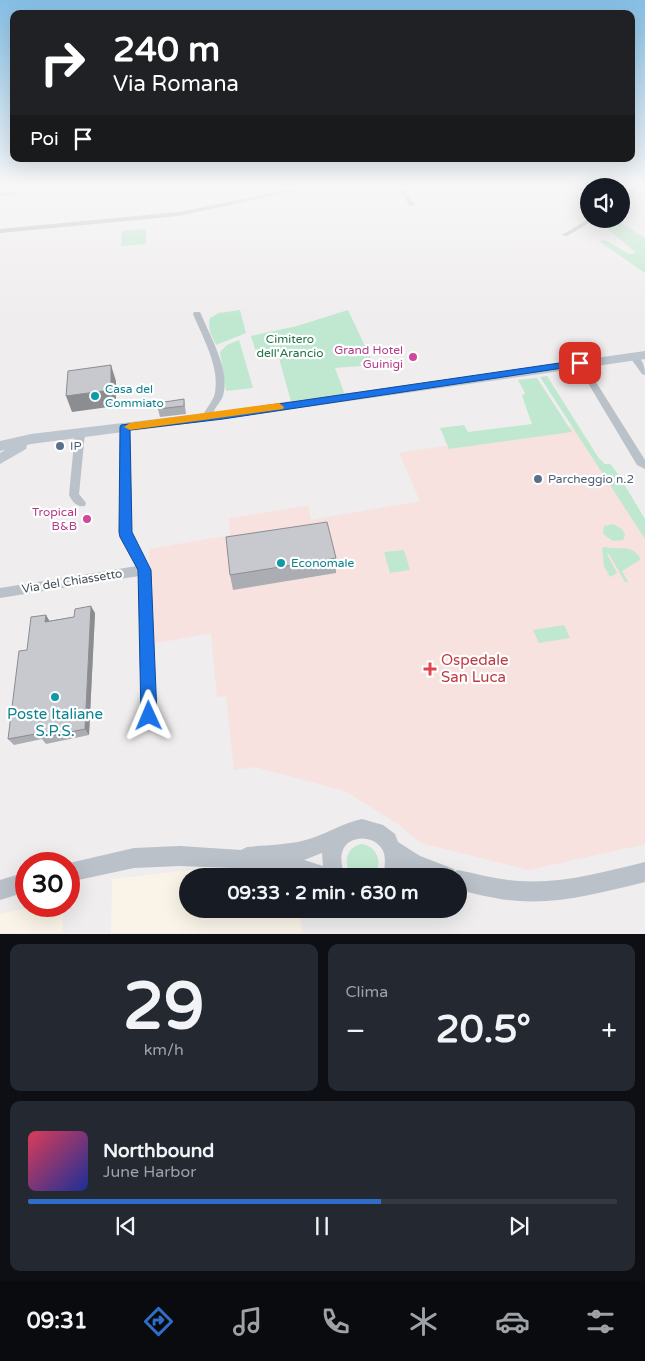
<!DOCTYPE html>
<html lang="it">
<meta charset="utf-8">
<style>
:root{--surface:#171b24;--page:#242831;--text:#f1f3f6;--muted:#9ea1a6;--line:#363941;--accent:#2e6ec8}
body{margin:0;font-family:"Varela Round",sans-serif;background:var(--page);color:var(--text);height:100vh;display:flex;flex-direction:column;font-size:19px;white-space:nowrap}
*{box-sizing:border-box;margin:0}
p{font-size:16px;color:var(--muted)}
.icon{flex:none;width:28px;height:28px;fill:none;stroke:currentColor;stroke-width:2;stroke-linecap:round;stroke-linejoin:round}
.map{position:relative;height:934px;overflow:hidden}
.side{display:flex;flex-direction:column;gap:10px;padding:10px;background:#0d0f14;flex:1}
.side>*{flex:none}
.top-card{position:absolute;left:10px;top:10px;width:625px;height:152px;border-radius:10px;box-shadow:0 5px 20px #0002;background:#202124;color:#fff;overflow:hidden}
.tools{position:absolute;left:580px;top:178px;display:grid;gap:10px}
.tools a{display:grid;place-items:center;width:50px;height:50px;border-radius:50%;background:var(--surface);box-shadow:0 5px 20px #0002;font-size:25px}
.speed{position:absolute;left:15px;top:852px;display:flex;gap:10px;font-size:25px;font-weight:700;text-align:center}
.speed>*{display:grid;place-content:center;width:65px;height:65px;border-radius:50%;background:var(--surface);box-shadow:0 5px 20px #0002;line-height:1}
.speed .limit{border:8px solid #d22;background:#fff;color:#111}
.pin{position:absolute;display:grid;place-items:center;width:42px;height:42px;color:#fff;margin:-21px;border-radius:10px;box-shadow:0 2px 8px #0006}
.me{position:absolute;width:55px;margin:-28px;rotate:359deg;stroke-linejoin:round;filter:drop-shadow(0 0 4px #0008)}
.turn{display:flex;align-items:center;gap:18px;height:105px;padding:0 20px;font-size:22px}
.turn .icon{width:65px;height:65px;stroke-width:2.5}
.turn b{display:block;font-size:35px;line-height:42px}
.then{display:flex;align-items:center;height:48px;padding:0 20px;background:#0003;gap:10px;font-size:19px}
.big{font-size:38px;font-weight:700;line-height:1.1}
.side .card{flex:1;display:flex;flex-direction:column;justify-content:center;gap:8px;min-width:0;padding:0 18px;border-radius:10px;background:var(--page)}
.side .dial{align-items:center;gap:0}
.dial b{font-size:65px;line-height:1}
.song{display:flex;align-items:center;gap:15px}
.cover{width:60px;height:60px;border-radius:8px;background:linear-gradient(135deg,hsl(350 70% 55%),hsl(230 70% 35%))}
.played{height:5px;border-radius:2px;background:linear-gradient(90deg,var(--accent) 60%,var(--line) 60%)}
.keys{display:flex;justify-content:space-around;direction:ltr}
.heat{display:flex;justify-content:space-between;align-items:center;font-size:28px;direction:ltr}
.side .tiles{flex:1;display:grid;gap:10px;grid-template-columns:1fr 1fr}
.card:last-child{grid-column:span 2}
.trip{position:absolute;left:179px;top:868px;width:288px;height:50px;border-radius:25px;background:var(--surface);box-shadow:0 5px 20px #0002;font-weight:700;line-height:50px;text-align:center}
.menu{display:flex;height:80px;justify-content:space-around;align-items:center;background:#090b0e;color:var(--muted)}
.menu .icon{width:35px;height:35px}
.menu .active{color:var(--accent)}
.menu b{font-size:22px;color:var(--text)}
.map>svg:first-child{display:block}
.commercial{fill:#f9f4e7}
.medical{fill:#f7e2df}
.green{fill:#c0e8d0}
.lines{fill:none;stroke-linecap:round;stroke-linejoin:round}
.minor{fill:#bac1c8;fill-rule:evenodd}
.tertiary{fill:#bac1c8;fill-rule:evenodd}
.secondary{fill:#bdc5cf;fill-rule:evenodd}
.wall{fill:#abadb2}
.shaded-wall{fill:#8b8d91}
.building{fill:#c7c9cf;stroke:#8b8d91}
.route{fill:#1a73e8;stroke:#114b97}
.slow{fill:#f59e0b}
.hotel-dot{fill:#d1479c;stroke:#fff;stroke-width:2}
.culture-dot{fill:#0f9aa8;stroke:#fff;stroke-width:2}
.service-dot{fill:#5c6f8a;stroke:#fff;stroke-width:2}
.health-dot{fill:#e0444e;stroke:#fff;stroke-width:2}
.labels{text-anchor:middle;stroke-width:4.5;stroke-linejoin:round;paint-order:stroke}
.park-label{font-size:12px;fill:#21704a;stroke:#fff}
.hotel-label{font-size:12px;fill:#b23c85;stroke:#fff;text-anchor:end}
.culture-label{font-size:12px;fill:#0d838f;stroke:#fff;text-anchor:start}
.service-label{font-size:12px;fill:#4e5e75;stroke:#fff;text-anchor:start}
.street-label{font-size:12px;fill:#475058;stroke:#fff}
.near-health-label{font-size:15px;fill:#be3a42;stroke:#fff;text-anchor:start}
.near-culture-label{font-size:15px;fill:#0d838f;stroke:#fff}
</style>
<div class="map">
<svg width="645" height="934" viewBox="0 0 645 934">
<rect width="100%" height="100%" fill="#efeded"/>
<g class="commercial">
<polygon points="191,870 227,876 188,876 188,909 298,909 303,933 111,933 112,879"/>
<polygon points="36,906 64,906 62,933 0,933 0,914"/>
</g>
<polygon class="medical" points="576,426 645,536 645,844 529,870 421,843 398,824 345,791 255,767 234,770 226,696 217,697 211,633 152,644 149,549 230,535 229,518 308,506 311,520 420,501 399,453"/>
<g class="green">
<polygon points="616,220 645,238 645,273 599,241 605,240 629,254 636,253 601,223"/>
<polygon points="146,229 146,244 121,246 122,231"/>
<path d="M240 310 246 333 216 345C212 336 207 328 210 318L219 313Z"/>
<polygon points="348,310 372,361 360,362 361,366 335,368 345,395 291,401 278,355 258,358 251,336 297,326"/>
<polygon points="239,340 253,388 226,391 220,352 227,345"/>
<polygon points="547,376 598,457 605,464 610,464 618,474 645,519 645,539 540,377"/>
<polygon points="537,378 572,432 449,449 440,428 464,425 468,432 532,424 522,396 525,393 518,380"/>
<polygon points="613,524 622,529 625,535 623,540 613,541 603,534 604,526"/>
<path d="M605 547C620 551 631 543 640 558V560L622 571 628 582H625L609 554H607L617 573 610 577 604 566 602 548Z"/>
<polygon points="404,550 410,570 390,573 384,552"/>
<polygon points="564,625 570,638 539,643 533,630"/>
<path d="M362 844C378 847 383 864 374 876H352C343 864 345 847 362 844Z"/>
</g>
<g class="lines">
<g class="minor">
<polygon points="302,187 312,187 179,216 0,233 0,229 179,212"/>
<polygon points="396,187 402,187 415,205 414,206 410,206"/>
<polygon points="636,187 643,187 621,202 621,197"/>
<polygon points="0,192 15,191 18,193 15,195 0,196"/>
<polygon points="589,219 596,219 567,236 562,235"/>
<path d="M194 312H200L201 314C210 336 231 372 223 396 221 401 217 405 215 409 213 413 212 417 210 420L207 421 202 418C205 409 213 402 215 393 220 367 203 338 193 314Z"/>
<path d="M633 353C642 357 645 366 645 375L642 374 629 356Z"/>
<polygon points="580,360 584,363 645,460 645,469 637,465 576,363"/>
<polygon points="125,424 130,427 130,532 151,570 156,717 154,722 149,724 144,722 142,717 139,576 0,598 0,588 137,566 120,532 120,427"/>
<path d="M80 430 85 433 79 494 86 503 85 506C77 508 72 501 69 495L75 433Z"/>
</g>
<g class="tertiary">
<path d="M362 819 383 825 395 834 398 842 420 856 454 869 455 871 458 870C478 874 498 880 519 881 562 884 604 872 645 862V882C604 892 561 904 519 901 498 900 477 894 458 890V876H423L404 868V876H384C384 867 387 857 382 849 373 834 346 835 342 853 340 860 343 869 344 876H282L232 868 180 866 134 868 69 882V864H65L134 848 180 846 241 850 247 847C265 845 285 845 302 841 324 836 341 823 362 819ZM322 853 323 866 304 860Z"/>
<polygon points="26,872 26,892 0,900 0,880"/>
</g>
<polygon class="secondary" points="645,351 645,359 223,419 31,444 27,445 26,449 0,464 0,453 5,450 0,451 0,441 31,434 223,411"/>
</g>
<g class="wall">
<polygon points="184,399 186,414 160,417 158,409"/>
<polygon points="336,558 336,573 233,590 230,575"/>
<polygon points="95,613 89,735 46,744 42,739 14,745 8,739 27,650 46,615 49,621"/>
</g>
<g class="shaded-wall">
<polygon points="111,365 116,381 116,406 72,412 66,396"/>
<polygon points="91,606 95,613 89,735 85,729"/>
<polygon points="46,615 50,622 45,622"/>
</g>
<g class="building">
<polygon points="111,365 111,390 66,396 68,371"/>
<polygon points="184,399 184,406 158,409 158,403"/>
<polygon points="327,522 336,558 230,575 226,537"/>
<polygon points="91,606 85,729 41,738 41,733 8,739 19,651 27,650 31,617 46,615 45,622 74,617 75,609"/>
</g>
<linearGradient id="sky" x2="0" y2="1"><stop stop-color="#85bee5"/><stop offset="0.59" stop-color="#f8f7f7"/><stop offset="1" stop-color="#f8f7f7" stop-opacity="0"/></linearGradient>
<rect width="645" height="317" fill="url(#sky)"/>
<polygon class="route" points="580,360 585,363 583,365 223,419 130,430 132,532 151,570 157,716 154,722 149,724 144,722 141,716 138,570 120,537 119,532 120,427 121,425 223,412"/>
<polygon class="slow" points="279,403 284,407 283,409 130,430 124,427 130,423"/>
<g class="hotel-dot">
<circle cx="413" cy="357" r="5"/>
<circle cx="87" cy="519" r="5"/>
</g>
<g class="culture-dot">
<circle cx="95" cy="396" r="5"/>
<circle cx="281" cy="563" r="5"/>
<circle cx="55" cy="697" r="5"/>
</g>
<g class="service-dot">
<circle cx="60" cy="446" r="5"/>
<circle cx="538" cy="479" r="5"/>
</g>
<path class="health-dot" d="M427.5 661.5h5v5h5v5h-5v5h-5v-5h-5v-5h5z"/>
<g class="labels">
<g class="park-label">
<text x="290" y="343">Cimitero<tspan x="290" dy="14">dell'Arancio</tspan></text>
</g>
<g class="hotel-label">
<text x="403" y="354">Grand Hotel<tspan x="403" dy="14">Guinigi</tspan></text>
<text x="77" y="516">Tropical<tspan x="77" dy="14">B&amp;B</tspan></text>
</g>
<g class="culture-label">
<text x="105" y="393">Casa del<tspan x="105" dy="14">Commiato</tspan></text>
<text x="291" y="567">Economale</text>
</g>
<g class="service-label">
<text x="70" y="450">IP</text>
<text x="548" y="483">Parcheggio n.2</text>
</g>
<g class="street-label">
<text transform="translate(72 581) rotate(-9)" y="4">Via del Chiassetto</text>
</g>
<g class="near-health-label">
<text x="441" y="665">Ospedale<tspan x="441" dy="17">San Luca</tspan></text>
</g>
<g class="near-culture-label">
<text x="55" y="719">Poste Italiane<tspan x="55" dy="17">S.P.S.</tspan></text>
</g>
</g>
</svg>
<div class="tools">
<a><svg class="icon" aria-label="sound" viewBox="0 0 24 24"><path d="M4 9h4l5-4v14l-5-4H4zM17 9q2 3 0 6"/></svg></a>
</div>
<div class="speed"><div class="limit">30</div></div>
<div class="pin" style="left:580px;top:363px;background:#d93025"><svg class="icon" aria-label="arrive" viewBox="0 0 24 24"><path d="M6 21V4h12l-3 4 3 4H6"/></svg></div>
<svg class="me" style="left:149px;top:716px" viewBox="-20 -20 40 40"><path d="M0-17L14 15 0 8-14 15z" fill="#1a73e8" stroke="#fff" stroke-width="4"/></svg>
<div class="trip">09:33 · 2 min · 630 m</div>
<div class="top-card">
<div class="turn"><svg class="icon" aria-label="right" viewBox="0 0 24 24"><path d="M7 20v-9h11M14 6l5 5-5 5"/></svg><div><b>240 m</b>Via Romana</div></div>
<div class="then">Poi<svg class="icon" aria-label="arrive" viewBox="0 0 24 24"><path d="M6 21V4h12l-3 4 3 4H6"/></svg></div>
</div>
</div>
<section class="side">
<div class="tiles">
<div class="card dial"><b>29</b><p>km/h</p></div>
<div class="card"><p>Clima</p>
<div class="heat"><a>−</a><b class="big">20.5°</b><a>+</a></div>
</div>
<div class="card">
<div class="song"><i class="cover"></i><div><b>Northbound</b><p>June Harbor</p></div></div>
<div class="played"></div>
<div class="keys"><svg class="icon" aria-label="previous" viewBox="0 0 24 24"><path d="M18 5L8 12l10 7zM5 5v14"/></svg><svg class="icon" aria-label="pause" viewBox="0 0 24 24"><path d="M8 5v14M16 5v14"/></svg><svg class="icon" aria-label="next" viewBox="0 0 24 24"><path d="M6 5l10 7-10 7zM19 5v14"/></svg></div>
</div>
</div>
</section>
<nav class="menu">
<b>09:31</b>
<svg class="icon active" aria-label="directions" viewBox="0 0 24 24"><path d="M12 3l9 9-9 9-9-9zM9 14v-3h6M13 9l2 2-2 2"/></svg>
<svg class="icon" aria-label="music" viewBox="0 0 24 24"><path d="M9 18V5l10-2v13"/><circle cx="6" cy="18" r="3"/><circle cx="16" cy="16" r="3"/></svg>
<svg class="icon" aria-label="phone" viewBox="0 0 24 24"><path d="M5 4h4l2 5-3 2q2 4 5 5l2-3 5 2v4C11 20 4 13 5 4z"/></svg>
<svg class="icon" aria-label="climate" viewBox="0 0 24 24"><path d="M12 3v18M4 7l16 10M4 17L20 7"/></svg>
<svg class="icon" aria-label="car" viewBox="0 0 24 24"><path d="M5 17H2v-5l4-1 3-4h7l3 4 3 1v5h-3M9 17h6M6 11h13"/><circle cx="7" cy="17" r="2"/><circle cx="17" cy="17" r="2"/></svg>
<svg class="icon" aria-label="filters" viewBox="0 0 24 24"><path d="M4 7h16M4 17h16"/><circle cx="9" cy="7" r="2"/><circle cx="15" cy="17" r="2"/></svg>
</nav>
